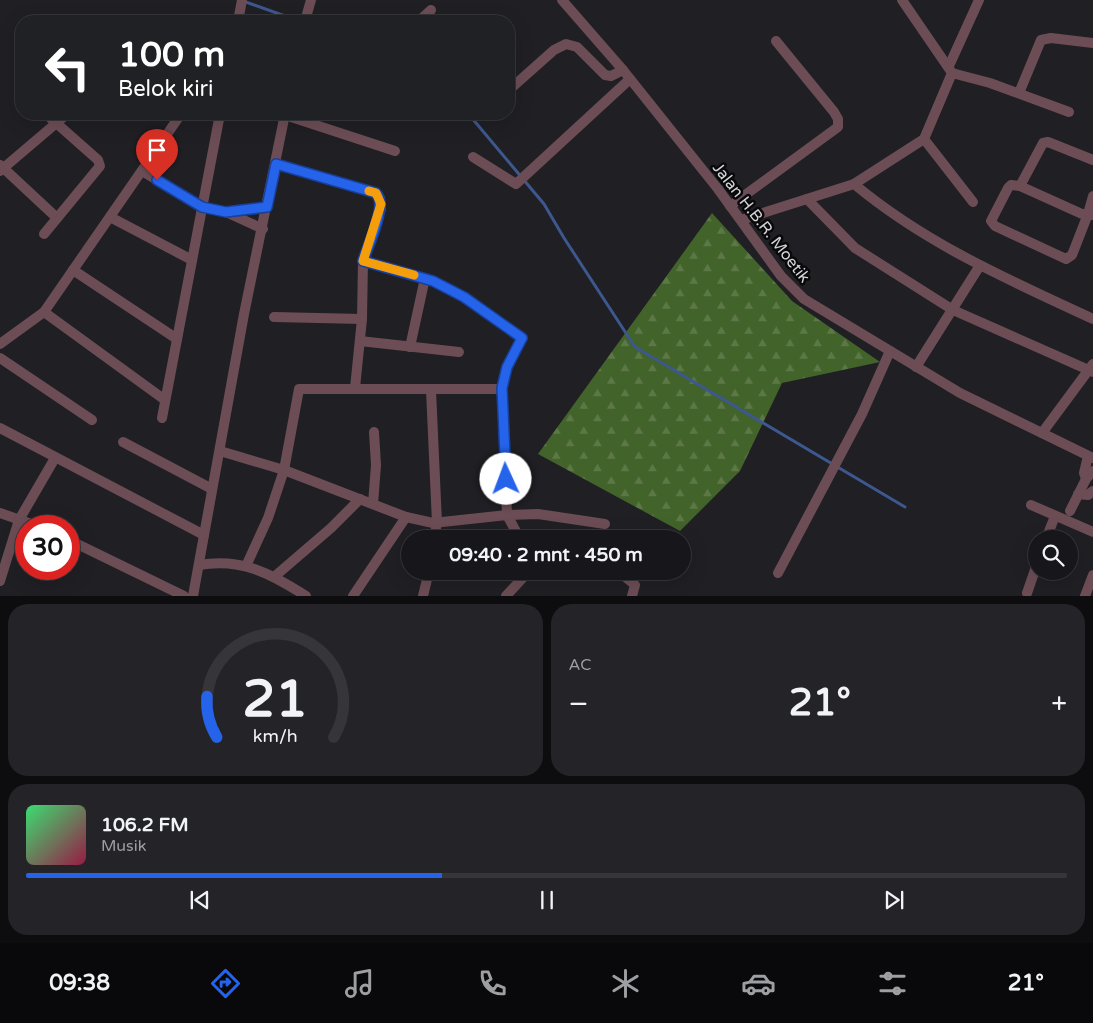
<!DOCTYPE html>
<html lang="id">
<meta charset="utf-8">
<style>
:root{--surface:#17171b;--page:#242428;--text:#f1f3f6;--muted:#9e9fa3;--line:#36363a;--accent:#2563eb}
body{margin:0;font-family:"Varela Round",sans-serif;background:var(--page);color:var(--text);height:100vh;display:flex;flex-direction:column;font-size:19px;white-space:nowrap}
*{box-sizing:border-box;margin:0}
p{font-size:16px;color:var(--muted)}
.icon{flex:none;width:28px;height:28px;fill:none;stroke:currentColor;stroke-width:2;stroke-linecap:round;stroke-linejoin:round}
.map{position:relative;height:596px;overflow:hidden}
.details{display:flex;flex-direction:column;gap:8px;padding:8px;background:#0d0d0f;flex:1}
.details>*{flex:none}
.top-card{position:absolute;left:15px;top:15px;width:500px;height:105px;border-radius:20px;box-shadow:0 5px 20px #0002,0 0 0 1px var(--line);background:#202124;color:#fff;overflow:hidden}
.controls{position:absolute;left:1028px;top:530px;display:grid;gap:10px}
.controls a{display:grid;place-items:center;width:50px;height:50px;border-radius:50%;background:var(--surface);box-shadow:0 5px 20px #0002,0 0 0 1px var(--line);font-size:25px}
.speed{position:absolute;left:15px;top:515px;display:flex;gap:10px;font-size:25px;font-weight:700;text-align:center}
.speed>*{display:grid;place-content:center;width:65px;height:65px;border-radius:50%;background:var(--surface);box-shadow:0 5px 20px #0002,0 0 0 1px var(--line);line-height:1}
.speed .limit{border:8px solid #d22;background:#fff;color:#111}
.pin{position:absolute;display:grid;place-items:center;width:42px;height:42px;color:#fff;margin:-51px -21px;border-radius:50% 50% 50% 0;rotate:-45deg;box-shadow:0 0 5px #0007}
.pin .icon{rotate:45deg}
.me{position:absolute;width:55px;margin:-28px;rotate:358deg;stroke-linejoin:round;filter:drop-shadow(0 0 4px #0008)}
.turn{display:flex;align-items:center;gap:18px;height:105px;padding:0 20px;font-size:22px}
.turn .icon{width:65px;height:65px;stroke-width:2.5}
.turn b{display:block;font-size:35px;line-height:42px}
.big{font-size:38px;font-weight:700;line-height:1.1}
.details .tile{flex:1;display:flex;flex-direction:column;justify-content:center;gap:8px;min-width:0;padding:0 18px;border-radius:20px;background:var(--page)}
.details .dial{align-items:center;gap:0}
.dial svg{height:130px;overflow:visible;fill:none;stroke:var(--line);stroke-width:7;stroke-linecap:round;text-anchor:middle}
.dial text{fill:var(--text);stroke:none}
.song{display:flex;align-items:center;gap:15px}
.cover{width:60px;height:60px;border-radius:8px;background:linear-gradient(135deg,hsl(140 70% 55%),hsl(340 70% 35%))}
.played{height:5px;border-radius:2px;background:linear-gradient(90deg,var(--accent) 40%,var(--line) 40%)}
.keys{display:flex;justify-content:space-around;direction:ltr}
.heat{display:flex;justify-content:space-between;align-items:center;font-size:28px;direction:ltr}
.details .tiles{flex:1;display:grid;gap:8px;grid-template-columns:1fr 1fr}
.tile:last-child{grid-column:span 2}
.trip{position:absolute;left:401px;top:530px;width:290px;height:50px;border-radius:25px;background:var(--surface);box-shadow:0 5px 20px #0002,0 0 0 1px var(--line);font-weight:700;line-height:50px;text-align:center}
.tab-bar{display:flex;height:80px;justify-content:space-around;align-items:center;background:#09090b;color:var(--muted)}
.tab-bar .icon{width:35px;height:35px}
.tab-bar .selected{color:var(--accent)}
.tab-bar b{font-size:22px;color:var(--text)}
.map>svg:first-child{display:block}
.forest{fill:url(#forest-firs)}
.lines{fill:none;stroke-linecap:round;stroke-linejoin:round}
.stream{stroke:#3d588e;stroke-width:3}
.minor{stroke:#6c4d55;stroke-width:10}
.route-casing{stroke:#184099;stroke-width:12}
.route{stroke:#2563eb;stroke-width:9}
.slow{stroke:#f59e0b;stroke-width:9}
.labels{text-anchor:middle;stroke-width:5;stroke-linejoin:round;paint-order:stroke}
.street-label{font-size:16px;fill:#d4d5d7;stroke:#09090b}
</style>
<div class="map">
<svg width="1093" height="596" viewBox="0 0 1093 596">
<defs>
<pattern id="forest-firs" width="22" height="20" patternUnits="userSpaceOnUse" patternTransform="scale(1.25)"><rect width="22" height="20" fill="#426329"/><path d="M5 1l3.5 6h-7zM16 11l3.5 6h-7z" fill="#5c7847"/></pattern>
</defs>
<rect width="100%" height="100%" fill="#1f1f24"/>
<polygon class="forest" points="712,213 792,301 880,362 782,383 740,471 680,531 538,454"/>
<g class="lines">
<g class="stream">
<polyline points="243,1 299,21"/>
<polyline points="471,117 544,204 564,238 635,347 905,507"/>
</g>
<g class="minor">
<polyline points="562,0 623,70 718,189 781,276 804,299 960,393 1093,458"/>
<polyline points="238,21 242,0"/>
<polyline points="305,21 311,0"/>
<polyline points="419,21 431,10"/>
<polyline points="949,66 979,0"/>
<polyline points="952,73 990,83 1069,112"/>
<polyline points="509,90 554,50 566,44 577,47 605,75 611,76 623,70"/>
<polyline points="1019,93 1041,40 1051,38 1093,43"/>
<polyline points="473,114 480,114"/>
<polyline points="285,115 395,151"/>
<polyline points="924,139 973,202"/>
<polyline points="473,157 516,184 630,79"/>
<polyline points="1093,160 1048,142 1043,143 1020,186 1011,185 1008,188 991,221 995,226 1066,259 1072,255 1088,214 1093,215"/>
<polyline points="276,164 373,192 380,198 381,209 363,261 362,319 355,388"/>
<polyline points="0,165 57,218"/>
<polyline points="0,171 67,114"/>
<polyline points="142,171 202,207 226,212 263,229"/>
<path d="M854 184C926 244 1009 280 1093 319"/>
<polyline points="1020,186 1082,214 1088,214 1093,196"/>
<polyline points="807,199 855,248 953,310 1093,372"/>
<polyline points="730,206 838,127 838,119 834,112 776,41"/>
<polyline points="227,212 267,207"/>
<polyline points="110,217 192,260"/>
<polyline points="741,220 854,184 924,139 952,73 902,0"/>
<polyline points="44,234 100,166 98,160 46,114"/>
<polyline points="363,261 433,281 463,297 522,338 507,367 502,389 507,515 520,539"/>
<polyline points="73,270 177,339"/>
<polyline points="44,312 165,400"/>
<polyline points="274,317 362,319"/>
<polyline points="360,341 459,352"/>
<polyline points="0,344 44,312 181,114"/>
<polyline points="410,347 425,278"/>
<polyline points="0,358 92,420"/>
<polyline points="916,367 979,267"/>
<polyline points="431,390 437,523 434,539"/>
<polyline points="162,418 220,114"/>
<polyline points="0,428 204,535"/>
<polyline points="1042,433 1093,364"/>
<polyline points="123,442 212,489"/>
<polyline points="220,451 284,470 406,517 433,523 507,515 538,514 605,524"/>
<polyline points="1086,479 1084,473 1088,456"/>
<polyline points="1078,494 1088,495 1093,491"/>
<polyline points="373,504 376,465 374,432"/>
<polyline points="1031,505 1093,532"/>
<polyline points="1070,511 1086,479 1093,471"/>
<polyline points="0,513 37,526"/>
<polyline points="1046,539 1055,516"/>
<polyline points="69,540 184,596"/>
<path d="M199 565C242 558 270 573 306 596"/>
<polyline points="246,566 268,518 284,470 299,389 502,389"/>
<polyline points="618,571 635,585 632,596"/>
<polyline points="778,573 862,414 890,351"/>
<polyline points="274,577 331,528 360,499"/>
<polyline points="0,581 19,520 55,458"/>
<polyline points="1027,593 1036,567"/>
<polyline points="193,596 244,314 285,114"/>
<polyline points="353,596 406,517"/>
<polyline points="423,596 429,571"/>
<polyline points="506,596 529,571"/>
<polyline points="1085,596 1093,575"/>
</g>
</g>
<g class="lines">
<defs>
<path id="route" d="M157 180 202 207 226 212 267 207 276 164 376 193C388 206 368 245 363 261L433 281 464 297 522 338 507 367 502 388 506 479"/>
</defs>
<use href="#route" class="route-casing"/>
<use href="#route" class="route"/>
<polyline class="slow" points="369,191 376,193 381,204 363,261 414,275"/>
</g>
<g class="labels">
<g class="street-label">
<text transform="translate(762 222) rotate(52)" y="6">Jalan H.B.R. Moetik</text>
</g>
</g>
</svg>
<div class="controls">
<a><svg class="icon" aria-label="search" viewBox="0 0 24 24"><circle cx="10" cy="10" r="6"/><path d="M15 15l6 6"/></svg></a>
</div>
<div class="speed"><div class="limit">30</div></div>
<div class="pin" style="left:157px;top:180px;background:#d93025"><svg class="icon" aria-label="arrive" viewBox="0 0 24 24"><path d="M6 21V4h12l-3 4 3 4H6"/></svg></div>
<svg class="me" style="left:506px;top:479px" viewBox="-20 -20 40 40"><circle r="19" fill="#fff"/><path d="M0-13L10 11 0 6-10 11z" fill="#2563eb"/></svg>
<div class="trip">09:40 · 2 mnt · 450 m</div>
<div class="top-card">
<div class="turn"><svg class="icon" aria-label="left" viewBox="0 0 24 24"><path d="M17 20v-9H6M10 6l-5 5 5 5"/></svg><div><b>100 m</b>Belok kiri</div></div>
</div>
</div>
<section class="details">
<div class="tiles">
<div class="tile dial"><svg viewBox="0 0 100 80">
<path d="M14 69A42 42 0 1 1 86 69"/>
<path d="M14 69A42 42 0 0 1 8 44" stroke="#2563eb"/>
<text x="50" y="56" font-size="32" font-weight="700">21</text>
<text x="50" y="72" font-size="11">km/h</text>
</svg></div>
<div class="tile"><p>AC</p>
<div class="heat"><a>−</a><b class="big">21°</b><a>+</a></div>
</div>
<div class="tile">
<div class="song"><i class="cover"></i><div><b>106.2 FM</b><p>Musik</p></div></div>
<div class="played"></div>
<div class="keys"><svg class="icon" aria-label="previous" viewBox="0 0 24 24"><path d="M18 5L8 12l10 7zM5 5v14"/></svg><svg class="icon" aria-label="pause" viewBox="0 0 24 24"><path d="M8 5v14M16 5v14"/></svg><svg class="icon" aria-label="next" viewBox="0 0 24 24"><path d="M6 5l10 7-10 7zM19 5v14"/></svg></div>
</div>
</div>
</section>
<nav class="tab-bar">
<b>09:38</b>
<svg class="icon selected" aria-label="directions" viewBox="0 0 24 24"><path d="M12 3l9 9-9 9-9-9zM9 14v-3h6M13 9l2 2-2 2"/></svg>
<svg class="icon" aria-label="music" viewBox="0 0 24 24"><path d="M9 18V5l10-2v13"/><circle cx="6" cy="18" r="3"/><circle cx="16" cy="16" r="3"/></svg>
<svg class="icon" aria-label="phone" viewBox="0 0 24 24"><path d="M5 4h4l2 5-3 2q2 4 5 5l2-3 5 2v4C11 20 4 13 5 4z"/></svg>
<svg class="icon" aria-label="climate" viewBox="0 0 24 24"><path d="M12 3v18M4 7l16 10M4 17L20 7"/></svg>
<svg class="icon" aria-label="car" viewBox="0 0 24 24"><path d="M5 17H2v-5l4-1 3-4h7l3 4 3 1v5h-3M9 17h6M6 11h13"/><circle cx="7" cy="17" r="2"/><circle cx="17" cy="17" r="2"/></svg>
<svg class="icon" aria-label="filters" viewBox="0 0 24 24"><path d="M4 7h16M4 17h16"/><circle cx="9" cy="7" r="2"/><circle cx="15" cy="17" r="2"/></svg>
<b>21°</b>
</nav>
